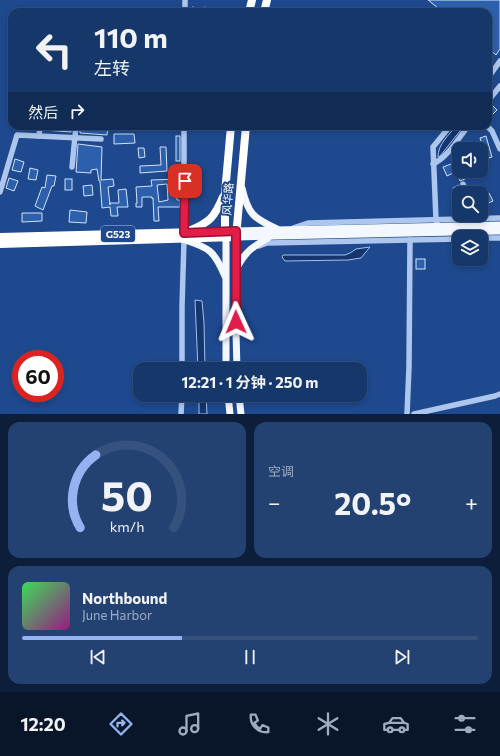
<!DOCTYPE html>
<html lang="zh">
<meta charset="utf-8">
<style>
:root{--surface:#16376a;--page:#234272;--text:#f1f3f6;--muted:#9eacc1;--line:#35517e;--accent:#95b2f1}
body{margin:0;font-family:Commissioner,"Noto Sans SC",sans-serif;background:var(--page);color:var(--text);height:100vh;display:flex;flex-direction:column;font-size:15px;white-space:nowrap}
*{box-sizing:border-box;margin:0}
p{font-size:13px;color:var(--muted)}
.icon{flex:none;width:22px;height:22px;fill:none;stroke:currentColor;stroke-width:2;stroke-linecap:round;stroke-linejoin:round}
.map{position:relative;height:414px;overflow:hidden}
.side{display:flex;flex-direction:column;gap:8px;padding:8px;background:#0c1e3a;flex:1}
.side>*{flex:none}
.guide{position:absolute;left:8px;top:8px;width:484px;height:122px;border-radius:12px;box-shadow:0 2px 6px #0003,0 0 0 1px var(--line);background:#16376a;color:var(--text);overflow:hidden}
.buttons{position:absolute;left:452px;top:142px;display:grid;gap:8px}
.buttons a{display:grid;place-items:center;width:36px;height:36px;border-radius:8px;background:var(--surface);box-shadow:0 2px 6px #0003,0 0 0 1px var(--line);font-size:20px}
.speed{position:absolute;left:12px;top:350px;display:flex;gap:8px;font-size:20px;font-weight:700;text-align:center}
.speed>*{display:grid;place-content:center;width:52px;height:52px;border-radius:50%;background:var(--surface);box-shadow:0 2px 6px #0003,0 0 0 1px var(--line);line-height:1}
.speed .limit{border:6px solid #d22;background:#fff;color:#111}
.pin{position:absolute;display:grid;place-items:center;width:34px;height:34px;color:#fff;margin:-17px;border-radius:8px;box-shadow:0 2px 6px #0006}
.me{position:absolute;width:44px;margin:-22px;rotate:359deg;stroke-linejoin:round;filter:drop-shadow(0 0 3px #0008)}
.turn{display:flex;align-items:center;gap:14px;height:84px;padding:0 20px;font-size:18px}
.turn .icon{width:52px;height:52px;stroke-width:2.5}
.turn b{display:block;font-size:28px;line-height:34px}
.then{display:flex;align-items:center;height:38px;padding:0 20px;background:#0003;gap:8px;font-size:15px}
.big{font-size:30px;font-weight:700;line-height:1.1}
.side .widget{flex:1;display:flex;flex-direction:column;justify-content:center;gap:6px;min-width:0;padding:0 14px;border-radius:12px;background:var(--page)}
.side .dial{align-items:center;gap:0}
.dial svg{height:104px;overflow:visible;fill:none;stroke:var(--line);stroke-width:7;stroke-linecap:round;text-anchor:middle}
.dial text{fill:var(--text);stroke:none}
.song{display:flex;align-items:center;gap:12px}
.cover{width:48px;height:48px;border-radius:6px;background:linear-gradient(135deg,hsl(130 70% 55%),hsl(310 70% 35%))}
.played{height:4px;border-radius:2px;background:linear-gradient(90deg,var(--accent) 35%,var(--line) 35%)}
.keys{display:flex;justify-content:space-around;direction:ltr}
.heat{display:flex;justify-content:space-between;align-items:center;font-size:22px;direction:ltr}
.side .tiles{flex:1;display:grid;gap:8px;grid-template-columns:1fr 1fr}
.widget:last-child{grid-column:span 2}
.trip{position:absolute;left:133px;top:362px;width:234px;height:40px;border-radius:12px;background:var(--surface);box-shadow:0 2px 6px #0003,0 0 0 1px var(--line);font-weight:700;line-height:40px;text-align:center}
.tabs{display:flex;height:64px;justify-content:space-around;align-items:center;background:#09162a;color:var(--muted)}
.tabs .icon{width:28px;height:28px}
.tabs .selected{color:var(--accent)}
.tabs b{font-size:18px;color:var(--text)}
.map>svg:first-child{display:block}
.water{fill:#14366d;stroke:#a0c0ef}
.building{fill:#2d60ac;stroke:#d2e2f9;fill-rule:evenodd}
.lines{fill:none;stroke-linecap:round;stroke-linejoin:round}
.minor{stroke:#acc6ed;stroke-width:5.5}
.major{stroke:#f3f7ff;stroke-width:7}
.highway{stroke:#fff;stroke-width:8}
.route-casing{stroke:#92132f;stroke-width:10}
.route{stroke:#e11d48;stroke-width:7}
.labels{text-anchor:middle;stroke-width:4;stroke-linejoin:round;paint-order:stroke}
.shield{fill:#1e498e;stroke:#bcc8dd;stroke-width:1}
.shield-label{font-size:10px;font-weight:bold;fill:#fff}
.street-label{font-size:11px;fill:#fff;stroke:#1e498e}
</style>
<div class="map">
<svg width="500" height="414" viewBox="0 0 500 414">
<rect width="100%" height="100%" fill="#1e498e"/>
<g class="water">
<path d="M456 126H464L440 156 438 157C438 144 449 135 456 126Z"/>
<polygon points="370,247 361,258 348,260 285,261 282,257 283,255 345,255 350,253 356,249"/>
<polygon points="195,300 202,301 204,323 205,369 198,369"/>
<polygon points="199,395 206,395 207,414 199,414"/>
</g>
<g class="building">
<polygon points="428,0 500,0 500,49 496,55 488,48 488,12 443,12"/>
<polygon points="192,7 203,9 204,7 218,10 218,12 192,12"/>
<polygon points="491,104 497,110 492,115 488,111 488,105"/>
<polygon points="44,126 71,126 71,132 44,130"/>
<polygon points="80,126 108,126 107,135 80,133"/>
<polygon points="114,134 134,134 135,143 114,144"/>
<rect x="176" y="136" width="4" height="25"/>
<polygon points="486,136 492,157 482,160 481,149 483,148 480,138"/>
<polygon points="78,144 102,147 101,180 113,179 114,186 108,187 110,205 110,203 119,203 118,190 126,189 128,207 117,207 118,216 111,216 110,207 102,208 100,181 99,181 97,169 91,170 91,173 76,172"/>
<polygon points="160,147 166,147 167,171 140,173 140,166 161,165"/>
<polygon points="138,148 144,148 145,157 139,158"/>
<polygon points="15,159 24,162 21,172 12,170"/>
<polygon points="451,164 455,172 447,176 443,167"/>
<polygon points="30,168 38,170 36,180 28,179"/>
<polygon points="469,171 472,176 460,181 458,176"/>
<polygon points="47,175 56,176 54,186 52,186 43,210 35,206 42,187 45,188"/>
<polygon points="9,178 18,181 14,191 6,188"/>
<rect x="65" y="179" width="7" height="11"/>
<path d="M180 179V184H175L177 200H180V207H158L159 221H154L153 198 152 199V197H142V207H136V203H137L136 187 152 186 151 180ZM167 184 168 200 159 202 157 185Z"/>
<polygon points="92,185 93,195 84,196 83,186"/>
<polygon points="459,185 462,193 459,193 459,207 452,192 454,191 453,188"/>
<polygon points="489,193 493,201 486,204 482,196"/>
<polygon points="70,210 87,212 86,223 69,222"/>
<polygon points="22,213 42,213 42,221 22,222"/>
<rect x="416" y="259" width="9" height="10"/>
</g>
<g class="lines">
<g class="minor">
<polyline points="185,12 185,0"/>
<polyline points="488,78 500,61"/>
<polyline points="488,101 500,86"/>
<polyline points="487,126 492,131 500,149"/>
<polyline points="39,136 40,126"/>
<path d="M433 164C448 157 458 139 468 126"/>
<polyline points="72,167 76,126"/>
<polyline points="463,184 467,193"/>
<polyline points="0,192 17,135 101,139"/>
<polyline points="437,223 436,220 433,147 450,126"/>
<polyline points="293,228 308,223 500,218"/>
<polyline points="184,233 184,126"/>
<polyline points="481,238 500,238"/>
<polyline points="259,246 267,243 459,239"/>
<polyline points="182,369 182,307 184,240"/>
<polyline points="181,414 182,395"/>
<polyline points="407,414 409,367 410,240"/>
<polyline points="414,414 495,396 500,394"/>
</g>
<g class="major">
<path d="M242 188C248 214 253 218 277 229"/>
<polyline points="236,231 500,225"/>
<polyline points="226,238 226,369"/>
<path d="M185 240C210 248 214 251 225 276"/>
<path d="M236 269C246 251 251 248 268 238"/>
<polyline points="237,369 235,296 236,237 500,231"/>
<polyline points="228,395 230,414"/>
<polyline points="239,395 241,414"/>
</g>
<g class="highway">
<polyline points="249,12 252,0"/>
<polyline points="264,12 267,0"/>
<path d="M189 231C210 222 214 218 223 197"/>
<polyline points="225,235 225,193 231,126"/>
<polyline points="0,237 236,231"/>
<polyline points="0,244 236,237 246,126"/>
</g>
</g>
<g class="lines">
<defs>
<polyline id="route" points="185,181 184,233 236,231 236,322"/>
</defs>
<use href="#route" class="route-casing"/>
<use href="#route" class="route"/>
</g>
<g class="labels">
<rect class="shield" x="101" y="226" width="34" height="16" rx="3"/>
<g class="shield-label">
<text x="118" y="238">G523</text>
</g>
<g class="street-label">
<text transform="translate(228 199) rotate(-86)" y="4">风华路</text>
</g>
</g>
</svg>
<div class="buttons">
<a><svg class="icon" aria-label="sound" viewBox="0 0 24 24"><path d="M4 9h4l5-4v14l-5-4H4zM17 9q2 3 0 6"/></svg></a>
<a><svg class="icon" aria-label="search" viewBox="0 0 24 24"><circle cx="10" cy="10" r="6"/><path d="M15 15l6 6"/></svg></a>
<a><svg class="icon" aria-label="layers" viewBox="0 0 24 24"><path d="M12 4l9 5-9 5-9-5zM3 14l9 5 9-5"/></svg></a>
</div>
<div class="speed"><div class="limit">60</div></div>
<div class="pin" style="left:185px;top:181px;background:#d93025"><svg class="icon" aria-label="arrive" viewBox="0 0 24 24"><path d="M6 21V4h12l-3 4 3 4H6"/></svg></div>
<svg class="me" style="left:236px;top:322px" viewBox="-20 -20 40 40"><path d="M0-17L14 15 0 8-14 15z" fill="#e11d48" stroke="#fff" stroke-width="4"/></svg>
<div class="trip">12:21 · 1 分钟 · 250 m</div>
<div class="guide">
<div class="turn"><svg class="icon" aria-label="left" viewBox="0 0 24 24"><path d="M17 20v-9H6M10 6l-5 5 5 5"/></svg><div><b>110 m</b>左转</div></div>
<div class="then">然后<svg class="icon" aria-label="right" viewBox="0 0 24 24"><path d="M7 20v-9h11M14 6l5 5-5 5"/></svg></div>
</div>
</div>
<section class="side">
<div class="tiles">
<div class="widget dial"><svg viewBox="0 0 100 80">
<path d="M14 69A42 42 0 1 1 86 69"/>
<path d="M14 69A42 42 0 0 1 26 13" stroke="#95b2f1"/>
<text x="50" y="56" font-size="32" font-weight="700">50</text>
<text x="50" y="72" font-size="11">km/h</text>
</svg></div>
<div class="widget"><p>空调</p>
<div class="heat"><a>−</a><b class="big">20.5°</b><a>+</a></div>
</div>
<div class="widget">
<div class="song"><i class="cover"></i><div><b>Northbound</b><p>June Harbor</p></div></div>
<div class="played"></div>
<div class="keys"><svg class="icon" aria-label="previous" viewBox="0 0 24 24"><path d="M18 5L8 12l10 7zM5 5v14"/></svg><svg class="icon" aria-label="pause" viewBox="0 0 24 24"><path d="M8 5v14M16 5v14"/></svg><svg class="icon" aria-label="next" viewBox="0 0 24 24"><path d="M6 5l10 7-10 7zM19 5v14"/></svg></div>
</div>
</div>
</section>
<nav class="tabs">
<b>12:20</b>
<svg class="icon selected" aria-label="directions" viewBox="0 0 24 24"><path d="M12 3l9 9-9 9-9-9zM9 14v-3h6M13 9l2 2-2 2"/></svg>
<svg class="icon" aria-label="music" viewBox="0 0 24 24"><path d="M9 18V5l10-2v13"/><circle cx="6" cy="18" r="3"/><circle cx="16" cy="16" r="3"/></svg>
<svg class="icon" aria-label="phone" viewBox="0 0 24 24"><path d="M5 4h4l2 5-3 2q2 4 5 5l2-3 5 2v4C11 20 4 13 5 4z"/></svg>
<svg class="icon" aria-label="climate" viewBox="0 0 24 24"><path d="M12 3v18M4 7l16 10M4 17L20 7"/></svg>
<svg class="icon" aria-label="car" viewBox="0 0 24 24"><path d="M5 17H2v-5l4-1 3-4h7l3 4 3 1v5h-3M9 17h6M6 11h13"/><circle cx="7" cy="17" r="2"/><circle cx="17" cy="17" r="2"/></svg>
<svg class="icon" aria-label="filters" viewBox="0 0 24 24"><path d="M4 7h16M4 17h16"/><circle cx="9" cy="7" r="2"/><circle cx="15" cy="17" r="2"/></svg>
</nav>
